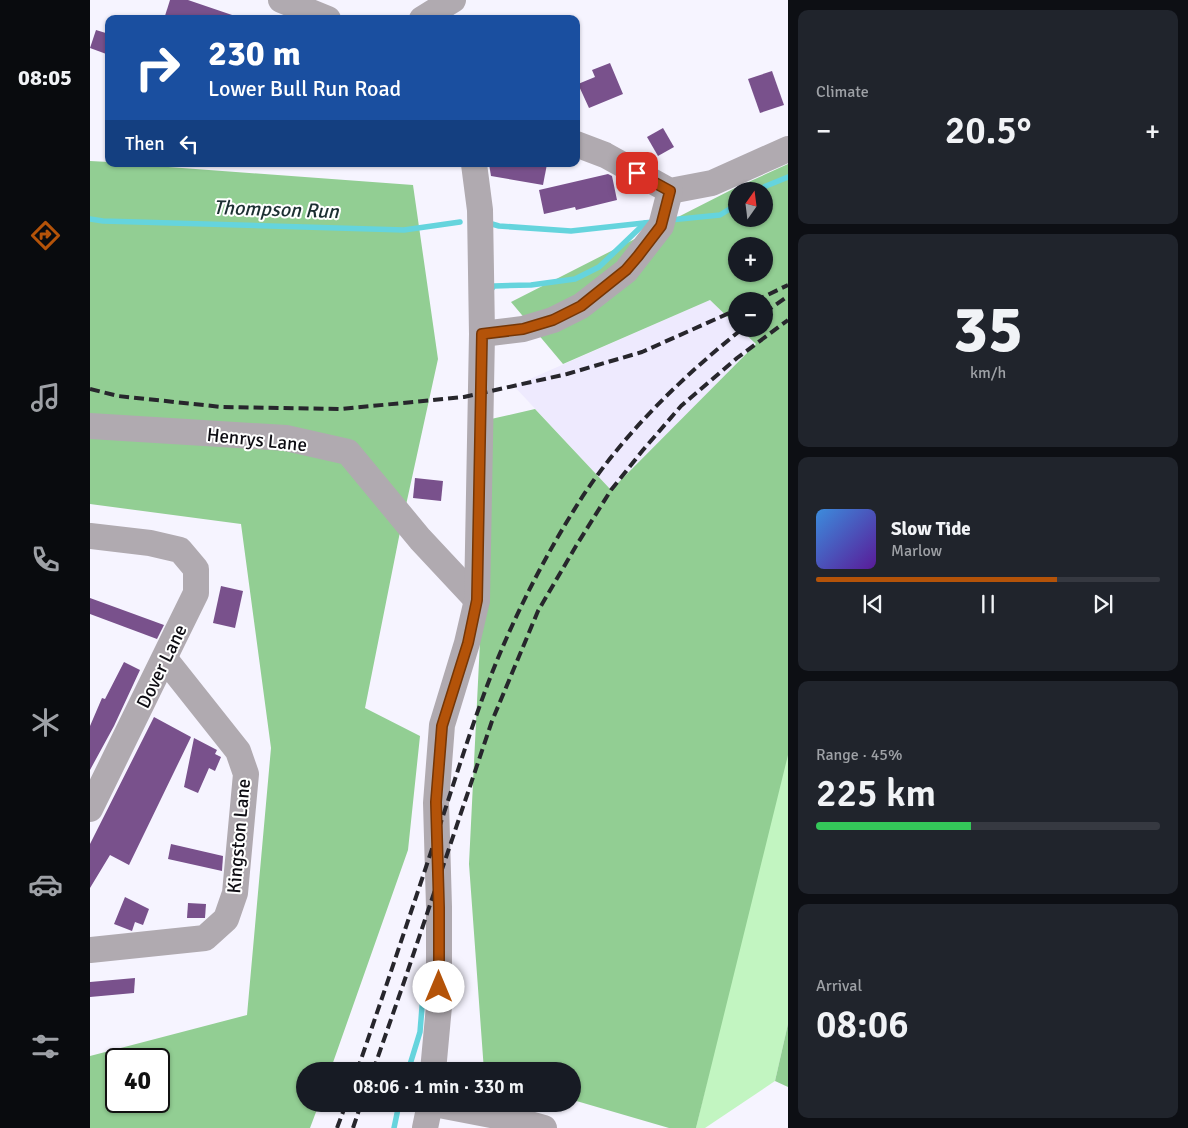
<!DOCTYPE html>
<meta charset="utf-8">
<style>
:root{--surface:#171b24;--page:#20242c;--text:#f1f3f6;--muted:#9ea1a6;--line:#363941;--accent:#b45309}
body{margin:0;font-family:Signika,sans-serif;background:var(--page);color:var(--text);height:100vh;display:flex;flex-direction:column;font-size:19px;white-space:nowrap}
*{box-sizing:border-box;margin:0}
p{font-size:16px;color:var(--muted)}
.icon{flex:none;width:28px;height:28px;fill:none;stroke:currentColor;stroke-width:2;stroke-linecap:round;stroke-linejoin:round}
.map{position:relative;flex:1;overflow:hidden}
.side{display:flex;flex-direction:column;gap:10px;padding:10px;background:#0d0f14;width:400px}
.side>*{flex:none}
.guide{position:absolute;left:15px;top:15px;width:475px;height:152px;border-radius:10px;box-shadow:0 1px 4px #0004;background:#1a4fa0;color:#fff;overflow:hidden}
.needle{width:32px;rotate:14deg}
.buttons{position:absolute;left:638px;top:182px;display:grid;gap:10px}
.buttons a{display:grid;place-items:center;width:45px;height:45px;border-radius:50%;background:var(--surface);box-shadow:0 1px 4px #0004;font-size:25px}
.speed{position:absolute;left:15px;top:1048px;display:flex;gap:10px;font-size:25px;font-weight:700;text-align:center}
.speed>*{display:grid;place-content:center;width:65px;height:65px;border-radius:50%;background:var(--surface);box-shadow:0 1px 4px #0004;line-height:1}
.speed .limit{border:2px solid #111;border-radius:8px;background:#fff;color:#111}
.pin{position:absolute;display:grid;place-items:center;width:42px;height:42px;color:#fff;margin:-21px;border-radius:10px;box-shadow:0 2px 8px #0006}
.me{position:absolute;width:55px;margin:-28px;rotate:0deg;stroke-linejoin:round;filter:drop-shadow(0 0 4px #0008)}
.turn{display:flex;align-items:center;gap:18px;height:105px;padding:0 20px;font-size:22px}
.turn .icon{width:65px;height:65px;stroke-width:2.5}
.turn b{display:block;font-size:35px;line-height:42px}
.then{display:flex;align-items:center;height:48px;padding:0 20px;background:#0003;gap:10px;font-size:19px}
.big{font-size:38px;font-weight:600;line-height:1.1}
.side .card{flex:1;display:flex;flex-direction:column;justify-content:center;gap:8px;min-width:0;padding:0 18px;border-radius:10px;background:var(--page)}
.side .dial{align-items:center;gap:0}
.dial b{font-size:65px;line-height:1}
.song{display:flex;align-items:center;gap:15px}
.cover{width:60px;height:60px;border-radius:8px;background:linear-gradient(135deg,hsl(210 70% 55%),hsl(270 70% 35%))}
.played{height:5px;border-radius:2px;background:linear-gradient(90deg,var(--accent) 70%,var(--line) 70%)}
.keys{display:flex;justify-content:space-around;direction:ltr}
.heat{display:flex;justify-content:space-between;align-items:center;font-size:28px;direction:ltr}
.charge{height:8px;border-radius:4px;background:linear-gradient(90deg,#34c759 45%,var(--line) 0)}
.trip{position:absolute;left:206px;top:1062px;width:285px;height:50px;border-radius:25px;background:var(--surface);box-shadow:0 1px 4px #0004;font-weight:600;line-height:50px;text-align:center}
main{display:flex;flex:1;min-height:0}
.tab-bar{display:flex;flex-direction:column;width:90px;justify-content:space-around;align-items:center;background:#090b0e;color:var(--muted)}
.tab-bar .icon{width:35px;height:35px}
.tab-bar .selected{color:var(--accent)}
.tab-bar b{font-size:22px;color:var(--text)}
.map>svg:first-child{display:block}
.built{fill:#eeeafe}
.green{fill:#c2f5c1}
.forest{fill:#92ce93;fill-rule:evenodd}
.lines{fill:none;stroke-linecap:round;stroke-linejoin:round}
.stream{stroke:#65d4dd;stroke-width:5.5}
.building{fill:#79518c}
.minor{stroke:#b0aab0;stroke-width:26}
.rail{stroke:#27262c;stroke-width:4;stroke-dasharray:10 5;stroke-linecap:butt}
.route-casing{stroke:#753606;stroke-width:12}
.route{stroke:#b45309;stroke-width:9}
.labels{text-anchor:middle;stroke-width:4;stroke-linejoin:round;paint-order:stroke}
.street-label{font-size:19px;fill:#0e0d13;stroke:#fff}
.water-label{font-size:20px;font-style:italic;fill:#1c3032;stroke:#fff}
</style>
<main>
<nav class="tab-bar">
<b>08:05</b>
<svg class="icon selected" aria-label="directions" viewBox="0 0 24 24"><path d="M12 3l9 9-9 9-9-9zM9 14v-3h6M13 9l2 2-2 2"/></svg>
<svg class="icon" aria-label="music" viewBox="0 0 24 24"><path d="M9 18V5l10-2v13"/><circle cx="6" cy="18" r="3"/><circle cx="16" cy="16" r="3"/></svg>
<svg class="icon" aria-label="phone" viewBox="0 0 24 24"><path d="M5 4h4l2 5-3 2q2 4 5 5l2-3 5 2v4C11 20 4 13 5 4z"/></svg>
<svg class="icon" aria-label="climate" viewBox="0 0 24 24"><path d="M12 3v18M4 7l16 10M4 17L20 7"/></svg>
<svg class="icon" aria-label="car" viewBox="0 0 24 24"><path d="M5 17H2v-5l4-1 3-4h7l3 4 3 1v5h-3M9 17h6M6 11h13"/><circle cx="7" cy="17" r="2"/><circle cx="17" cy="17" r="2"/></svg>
<svg class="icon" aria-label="filters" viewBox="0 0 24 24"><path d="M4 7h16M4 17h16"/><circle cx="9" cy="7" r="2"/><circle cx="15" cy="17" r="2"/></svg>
</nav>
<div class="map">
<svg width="698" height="1128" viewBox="0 0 698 1128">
<rect width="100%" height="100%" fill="#f6f4ff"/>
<polygon class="built" points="620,300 646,325 646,329 650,329 666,344 521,490 424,386"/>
<polygon class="green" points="698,736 698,1024 685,1081 615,1128 606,1128"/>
<g class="forest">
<path d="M0 161 19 162V164H38L323 185 348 359 309 537 275 708 330 736 318 850 240 1071H215V1104H229L220 1128H0V1056L157 1015 181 748 151 524 0 504ZM26 1059H69V1101H26Z"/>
<path d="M698 164V755L606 1128H579L483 1100 482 1071H394L379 864 401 419 445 409 521 490 666 344 650 329H674V301H646V325L620 300 473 364 421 302 643 189ZM646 191H674V219H646ZM646 246H674V274H646Z"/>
<polygon points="698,1024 698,1087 685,1081"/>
</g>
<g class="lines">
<g class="stream">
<polyline points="667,191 676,186 698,177"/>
<polyline points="0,219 13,221 314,230 370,222"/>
<polyline points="580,220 630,215 646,205"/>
<polyline points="402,224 409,226 481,231 563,222"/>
<polyline points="400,291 404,286 441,285 485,279 509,267 555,223"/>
<polyline points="318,1071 330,1032 333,995"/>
<polyline points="304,1128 309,1104"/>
</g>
</g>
<g class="building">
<polygon points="80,0 98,0 145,16 144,19 74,19"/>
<polygon points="6,30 19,34 19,55 0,48"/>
<polygon points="520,63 533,94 499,108 488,84 505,77 502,70"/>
<polygon points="682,71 694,105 670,113 658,79"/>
<polygon points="573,128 584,147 568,156 557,137"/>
<polygon points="399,164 457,164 453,185 401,176"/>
<polygon points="518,174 522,176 527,200 486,210 485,207 454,214 449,190"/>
<polygon points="325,478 353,481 351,501 323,498"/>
<polygon points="131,586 153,591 145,628 123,623"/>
<polygon points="0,598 74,625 67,639 0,614"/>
<polygon points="34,662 50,670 24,726 0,770 0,726 12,698 15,699"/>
<polygon points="64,717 101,737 39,865 20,855 0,888 0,844"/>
<polygon points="104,738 127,750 125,754 131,757 125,771 119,768 108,793 94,787"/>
<polygon points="81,844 133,856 132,871 78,859"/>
<polygon points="35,897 59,909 53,925 45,922 42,931 24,924"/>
<polygon points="98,903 116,904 115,918 97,918"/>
<polygon points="45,978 44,993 0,997 0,982"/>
</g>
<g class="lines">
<g class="minor">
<polyline points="191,0 238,19"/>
<polyline points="332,19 363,0"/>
<polyline points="486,144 515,155 580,191 622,183 698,149"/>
<polyline points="392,334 433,329 463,320 491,306 536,271 571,226 580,191"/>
<polyline points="0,426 196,438 258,452 330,539 387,600"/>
<polyline points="0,536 60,543 90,550 106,569 106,593 0,809"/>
<polyline points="0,950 115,938 136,919 145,893 156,774 148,751 75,659"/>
<polyline points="343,1071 349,1006 349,907 346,803 352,725 377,643 387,600 392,334 390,210 384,164"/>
<polyline points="344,1104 422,1119 454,1128"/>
<polyline points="335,1128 340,1104"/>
</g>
<g class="rail">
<polyline points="665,301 698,285"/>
<polyline points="674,313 698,296"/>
<polyline points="0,389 28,396 132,407 251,409 374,397 477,374 552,352 646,310"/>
<path d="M267 1071C295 990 322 909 349 828 368 771 385 714 408 658 430 605 458 551 489 502 532 435 590 379 652 329"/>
<polyline points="283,1071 314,982 402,721 448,611 486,546 521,490 553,450 591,406 647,358 698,320"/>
<polyline points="247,1128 256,1104"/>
<polyline points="263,1128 271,1104"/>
</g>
</g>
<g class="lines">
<defs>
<polyline id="route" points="349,987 349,908 346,802 352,726 378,643 387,600 392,334 433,329 463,320 491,306 536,270 548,256 571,226 580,191 547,173"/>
</defs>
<use href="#route" class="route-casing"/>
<use href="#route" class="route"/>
</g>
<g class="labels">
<g class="street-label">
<text transform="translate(167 439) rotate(6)" y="7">Henrys Lane</text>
<text transform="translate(71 666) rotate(-64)" y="7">Dover Lane</text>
<text transform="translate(148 836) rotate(-85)" y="7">Kingston Lane</text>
</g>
<g class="water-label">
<text transform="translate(186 209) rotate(2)" y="7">Thompson Run</text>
</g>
</g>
</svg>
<div class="buttons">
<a><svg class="needle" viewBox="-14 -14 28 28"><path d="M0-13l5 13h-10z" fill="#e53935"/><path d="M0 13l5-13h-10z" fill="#9ea1a6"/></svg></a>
<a>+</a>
<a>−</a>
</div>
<div class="speed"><div class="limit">40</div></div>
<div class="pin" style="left:547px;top:173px;background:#d93025"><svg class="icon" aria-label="arrive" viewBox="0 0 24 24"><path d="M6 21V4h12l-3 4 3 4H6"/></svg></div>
<svg class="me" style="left:349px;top:987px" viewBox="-20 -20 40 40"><circle r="19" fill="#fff"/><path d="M0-13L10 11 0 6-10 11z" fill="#b45309"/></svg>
<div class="trip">08:06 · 1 min · 330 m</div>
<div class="guide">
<div class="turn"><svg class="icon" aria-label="right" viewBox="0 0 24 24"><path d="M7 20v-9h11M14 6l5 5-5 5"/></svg><div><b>230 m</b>Lower Bull Run Road</div></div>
<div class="then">Then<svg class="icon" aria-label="left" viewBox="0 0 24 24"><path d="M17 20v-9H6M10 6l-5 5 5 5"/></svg></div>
</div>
</div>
<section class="side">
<div class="card"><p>Climate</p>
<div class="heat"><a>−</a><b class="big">20.5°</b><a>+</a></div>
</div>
<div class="card dial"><b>35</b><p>km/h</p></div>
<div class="card">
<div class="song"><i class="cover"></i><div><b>Slow Tide</b><p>Marlow</p></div></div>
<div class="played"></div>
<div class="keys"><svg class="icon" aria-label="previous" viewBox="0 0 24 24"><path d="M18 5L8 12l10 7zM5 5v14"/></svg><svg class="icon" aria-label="pause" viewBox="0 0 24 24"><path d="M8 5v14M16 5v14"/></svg><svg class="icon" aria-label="next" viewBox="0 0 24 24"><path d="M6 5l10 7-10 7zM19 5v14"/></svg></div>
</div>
<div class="card"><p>Range · 45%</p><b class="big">225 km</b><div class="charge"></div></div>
<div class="card"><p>Arrival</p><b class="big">08:06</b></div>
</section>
</main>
